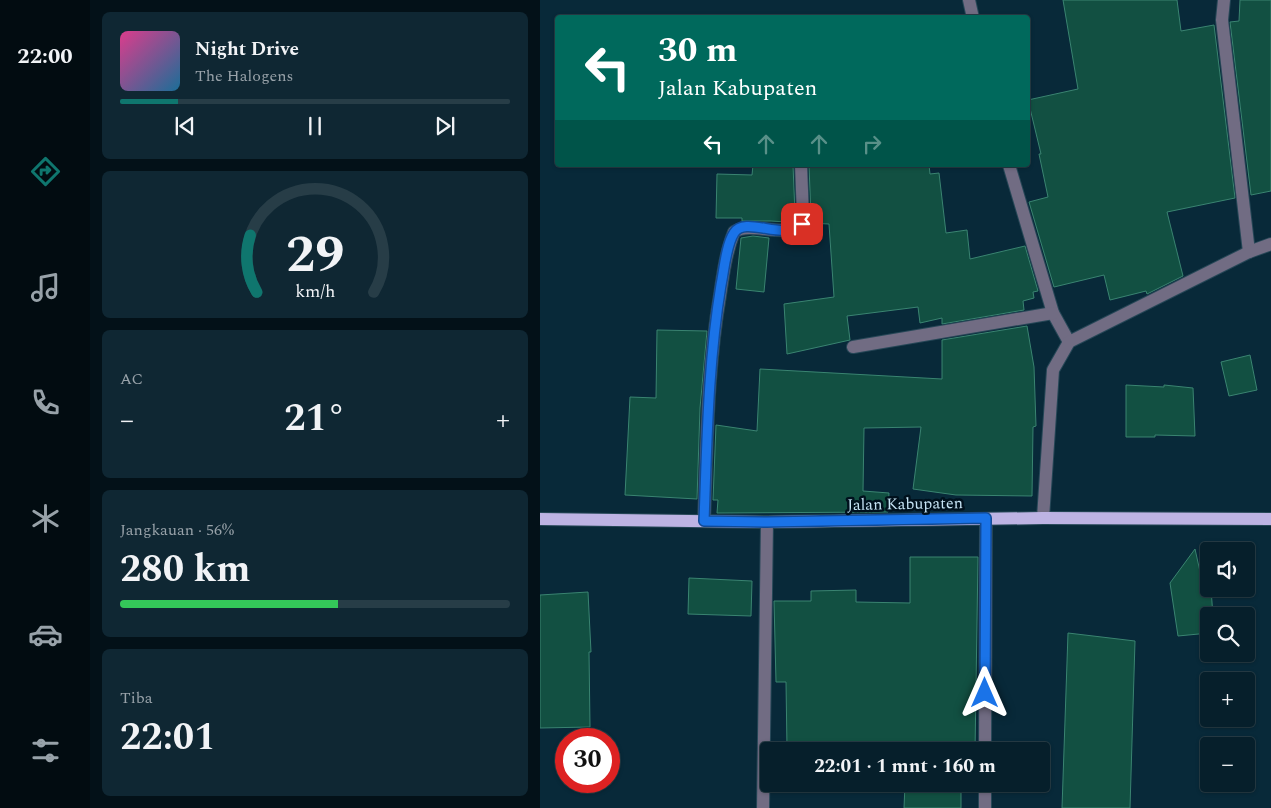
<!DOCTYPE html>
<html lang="id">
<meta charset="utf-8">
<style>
:root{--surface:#061f2b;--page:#0f2733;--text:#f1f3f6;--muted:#98a2a9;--line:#273d47;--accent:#0f766e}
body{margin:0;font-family:Spectral,serif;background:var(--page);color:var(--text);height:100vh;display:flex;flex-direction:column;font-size:19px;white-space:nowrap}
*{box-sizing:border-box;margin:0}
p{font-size:16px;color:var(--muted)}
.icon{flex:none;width:28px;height:28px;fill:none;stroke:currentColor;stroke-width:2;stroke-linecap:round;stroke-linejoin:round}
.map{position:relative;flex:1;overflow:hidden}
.details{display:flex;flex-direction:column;gap:12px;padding:12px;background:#031118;width:450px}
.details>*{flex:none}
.top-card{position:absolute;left:15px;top:15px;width:475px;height:152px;border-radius:5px;box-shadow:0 1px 4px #0004,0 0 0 1px var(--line);background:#00695c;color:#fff;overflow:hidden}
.controls{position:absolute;left:660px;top:542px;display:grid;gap:10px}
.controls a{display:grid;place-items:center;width:55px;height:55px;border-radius:5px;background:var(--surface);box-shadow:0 1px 4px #0004,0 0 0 1px var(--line);font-size:25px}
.speed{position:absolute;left:15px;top:728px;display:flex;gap:10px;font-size:25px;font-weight:700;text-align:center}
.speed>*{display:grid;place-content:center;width:65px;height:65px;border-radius:50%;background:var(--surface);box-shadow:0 1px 4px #0004,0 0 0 1px var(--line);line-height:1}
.speed .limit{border:8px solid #d22;background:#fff;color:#111}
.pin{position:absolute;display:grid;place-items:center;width:42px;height:42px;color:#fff;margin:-21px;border-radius:10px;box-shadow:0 2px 8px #0006}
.me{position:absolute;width:55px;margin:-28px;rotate:0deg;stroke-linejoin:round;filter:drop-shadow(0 0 4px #0008)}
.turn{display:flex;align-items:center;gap:18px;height:105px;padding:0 20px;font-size:22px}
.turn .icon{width:65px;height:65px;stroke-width:2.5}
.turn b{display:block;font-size:35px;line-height:42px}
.lanes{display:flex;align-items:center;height:48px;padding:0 20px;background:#0003;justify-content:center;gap:25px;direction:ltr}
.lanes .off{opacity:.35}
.big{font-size:38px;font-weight:700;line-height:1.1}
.details .widget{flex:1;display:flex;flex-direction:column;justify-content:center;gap:8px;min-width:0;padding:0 18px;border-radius:8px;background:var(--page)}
.details .dial{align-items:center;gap:0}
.dial svg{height:130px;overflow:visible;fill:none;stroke:var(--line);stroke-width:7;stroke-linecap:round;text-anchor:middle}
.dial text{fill:var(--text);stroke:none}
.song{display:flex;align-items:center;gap:15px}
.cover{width:60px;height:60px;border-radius:8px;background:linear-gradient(135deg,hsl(330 70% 55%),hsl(200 70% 35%))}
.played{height:5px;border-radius:2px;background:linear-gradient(90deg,var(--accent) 15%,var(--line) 15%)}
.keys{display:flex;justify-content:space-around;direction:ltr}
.heat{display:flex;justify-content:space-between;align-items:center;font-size:28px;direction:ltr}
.charge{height:8px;border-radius:4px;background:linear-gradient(90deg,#34c759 56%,var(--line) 0)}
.trip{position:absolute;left:220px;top:742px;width:290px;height:50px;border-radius:5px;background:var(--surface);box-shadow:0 1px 4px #0004,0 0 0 1px var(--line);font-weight:700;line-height:50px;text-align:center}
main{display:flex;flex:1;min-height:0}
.menu{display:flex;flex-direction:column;width:90px;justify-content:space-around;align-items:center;background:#020c11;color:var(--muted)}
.menu .icon{width:35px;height:35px}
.menu .selected{color:var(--accent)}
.menu b{font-size:22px;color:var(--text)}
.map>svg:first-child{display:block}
.building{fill:#125042;stroke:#3a8471}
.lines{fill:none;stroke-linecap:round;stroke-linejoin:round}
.minor-casing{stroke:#264757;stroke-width:14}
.major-casing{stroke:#264757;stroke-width:14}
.minor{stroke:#716c83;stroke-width:12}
.major{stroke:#bdb3e3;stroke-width:12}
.route-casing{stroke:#114b97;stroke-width:12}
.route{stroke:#1a73e8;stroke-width:9}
.labels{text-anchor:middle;stroke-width:5;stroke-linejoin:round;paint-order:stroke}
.street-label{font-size:16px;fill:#c6e4f5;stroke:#00111d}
</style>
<main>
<nav class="menu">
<b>22:00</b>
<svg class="icon selected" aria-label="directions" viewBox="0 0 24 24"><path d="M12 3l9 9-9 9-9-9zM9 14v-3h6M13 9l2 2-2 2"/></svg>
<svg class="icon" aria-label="music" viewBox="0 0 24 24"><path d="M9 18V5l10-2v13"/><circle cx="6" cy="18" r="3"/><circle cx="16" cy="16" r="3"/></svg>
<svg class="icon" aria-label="phone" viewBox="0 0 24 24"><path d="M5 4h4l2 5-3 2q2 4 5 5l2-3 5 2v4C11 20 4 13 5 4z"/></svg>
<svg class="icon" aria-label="climate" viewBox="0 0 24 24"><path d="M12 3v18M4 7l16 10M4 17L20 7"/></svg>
<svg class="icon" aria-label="car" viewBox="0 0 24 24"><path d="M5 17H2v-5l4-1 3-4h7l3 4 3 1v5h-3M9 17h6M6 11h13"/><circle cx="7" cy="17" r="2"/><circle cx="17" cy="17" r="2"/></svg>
<svg class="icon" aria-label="filters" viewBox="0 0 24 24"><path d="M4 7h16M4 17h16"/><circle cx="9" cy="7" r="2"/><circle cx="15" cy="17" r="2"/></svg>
</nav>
<section class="details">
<div class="widget">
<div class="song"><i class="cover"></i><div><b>Night Drive</b><p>The Halogens</p></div></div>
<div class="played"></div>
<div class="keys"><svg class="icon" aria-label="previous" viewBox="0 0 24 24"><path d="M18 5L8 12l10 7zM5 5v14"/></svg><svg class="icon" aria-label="pause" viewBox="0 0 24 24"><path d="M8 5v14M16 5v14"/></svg><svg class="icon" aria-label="next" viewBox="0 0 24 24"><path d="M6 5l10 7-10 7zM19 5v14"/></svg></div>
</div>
<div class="widget dial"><svg viewBox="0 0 100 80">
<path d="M14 69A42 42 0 1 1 86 69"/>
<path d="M14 69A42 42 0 0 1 10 34" stroke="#0f766e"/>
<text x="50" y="56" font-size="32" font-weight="700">29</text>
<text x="50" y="72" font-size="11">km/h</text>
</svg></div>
<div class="widget"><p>AC</p>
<div class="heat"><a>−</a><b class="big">21°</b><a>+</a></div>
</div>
<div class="widget"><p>Jangkauan · 56%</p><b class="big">280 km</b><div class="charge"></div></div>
<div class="widget"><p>Tiba</p><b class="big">22:01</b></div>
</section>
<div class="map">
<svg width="731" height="808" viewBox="0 0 731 808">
<rect width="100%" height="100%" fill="#082939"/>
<g class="building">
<polygon points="523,0 637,0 641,31 674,25 695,198 627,212 643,276 607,294 606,291 570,300 564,275 514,287 489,202 508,197 499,154 501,154 488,100 538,89"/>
<polygon points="700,0 731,0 731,191 711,195 690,22 699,21"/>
<polygon points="213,165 253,165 255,214 253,219 247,222 231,221 202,221 202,218 176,218 177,174 212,175"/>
<polygon points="308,165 389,165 390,174 399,173 406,233 427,230 430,259 485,246 498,291 493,292 494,298 483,301 484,310 402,324 402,318 380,323 378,307 307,316 310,340 247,354 244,304 294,297 289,224 269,223 271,216 269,166"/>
<polygon points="213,236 229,238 224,292 196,289 201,238"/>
<polygon points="487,326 494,367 496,426 493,427 492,496 416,495 373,489 381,427 324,428 323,491 349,493 348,512 177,513 178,500 173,500 176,425 217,431 220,369 402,379 402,340"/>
<polygon points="117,330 167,331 160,408 157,499 85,495 90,397 116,398"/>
<polygon points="710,355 717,390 689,396 681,362"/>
<polygon points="586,385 624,387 624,385 653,388 655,436 615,435 615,437 586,437"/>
<polygon points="655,549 661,576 669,573 669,589 671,589 673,616 669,616 669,633 638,636 630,583"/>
<polygon points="370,557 438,557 435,751 365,751 365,750 355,749 355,747 247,748 246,682 236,682 234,601 271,601 271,591 316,590 316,602 370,603"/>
<polygon points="149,578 212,581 211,616 148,614"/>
<polygon points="48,592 51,652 49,652 50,727 0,728 0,595"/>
<polygon points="528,633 595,641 590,808 522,808"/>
<polygon points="365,784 421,784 421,808 364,808"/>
</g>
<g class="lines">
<defs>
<g id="minor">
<polyline points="429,0 433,18"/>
<polyline points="684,0 682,20 709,252"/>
<polyline points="469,165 513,313 529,342"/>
<polyline points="313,347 513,313"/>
<polyline points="503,518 513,370 529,342 709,252 731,244"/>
<path d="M164 521C167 446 167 370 180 295 183 274 186 252 194 232 215 219 256 245 263 216L261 165"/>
<polyline points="445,751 446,519"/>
<polyline points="223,808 227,522"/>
<polyline points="445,808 445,784"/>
</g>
<polyline id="major" points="0,519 227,522 503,518 731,519"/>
</defs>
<use href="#minor" class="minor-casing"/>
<use href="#major" class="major-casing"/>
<use href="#minor" class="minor"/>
<use href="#major" class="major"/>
</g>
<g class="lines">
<defs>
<path id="route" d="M262 224C245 242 205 215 194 233 186 245 184 271 181 285 168 363 167 442 164 521L227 522 446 518 445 693"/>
</defs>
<use href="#route" class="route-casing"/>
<use href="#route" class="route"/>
</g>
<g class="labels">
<g class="street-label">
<text transform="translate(365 503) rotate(-1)" y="6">Jalan Kabupaten</text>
</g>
</g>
</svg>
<div class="controls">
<a><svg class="icon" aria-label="sound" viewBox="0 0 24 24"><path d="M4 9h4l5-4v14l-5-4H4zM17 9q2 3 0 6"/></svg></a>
<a><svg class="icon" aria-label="search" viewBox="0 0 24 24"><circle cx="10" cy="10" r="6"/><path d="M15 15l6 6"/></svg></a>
<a>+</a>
<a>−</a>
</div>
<div class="speed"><div class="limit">30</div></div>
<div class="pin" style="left:262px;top:224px;background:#d93025"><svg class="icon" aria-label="arrive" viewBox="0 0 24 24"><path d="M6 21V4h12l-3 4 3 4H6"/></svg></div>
<svg class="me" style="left:445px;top:693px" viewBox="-20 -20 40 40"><path d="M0-17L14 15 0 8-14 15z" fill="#1a73e8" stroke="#fff" stroke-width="4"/></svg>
<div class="trip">22:01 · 1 mnt · 160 m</div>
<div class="top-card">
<div class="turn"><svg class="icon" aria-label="left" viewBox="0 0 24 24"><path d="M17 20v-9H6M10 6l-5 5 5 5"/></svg><div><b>30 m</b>Jalan Kabupaten</div></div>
<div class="lanes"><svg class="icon" aria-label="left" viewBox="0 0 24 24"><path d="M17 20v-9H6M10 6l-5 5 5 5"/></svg><svg class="icon off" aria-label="ahead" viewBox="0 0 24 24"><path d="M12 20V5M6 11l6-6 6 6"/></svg><svg class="icon off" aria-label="ahead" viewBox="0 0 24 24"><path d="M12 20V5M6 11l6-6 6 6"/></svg><svg class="icon off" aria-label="right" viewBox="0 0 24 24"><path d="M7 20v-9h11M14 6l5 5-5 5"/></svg></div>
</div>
</div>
</main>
